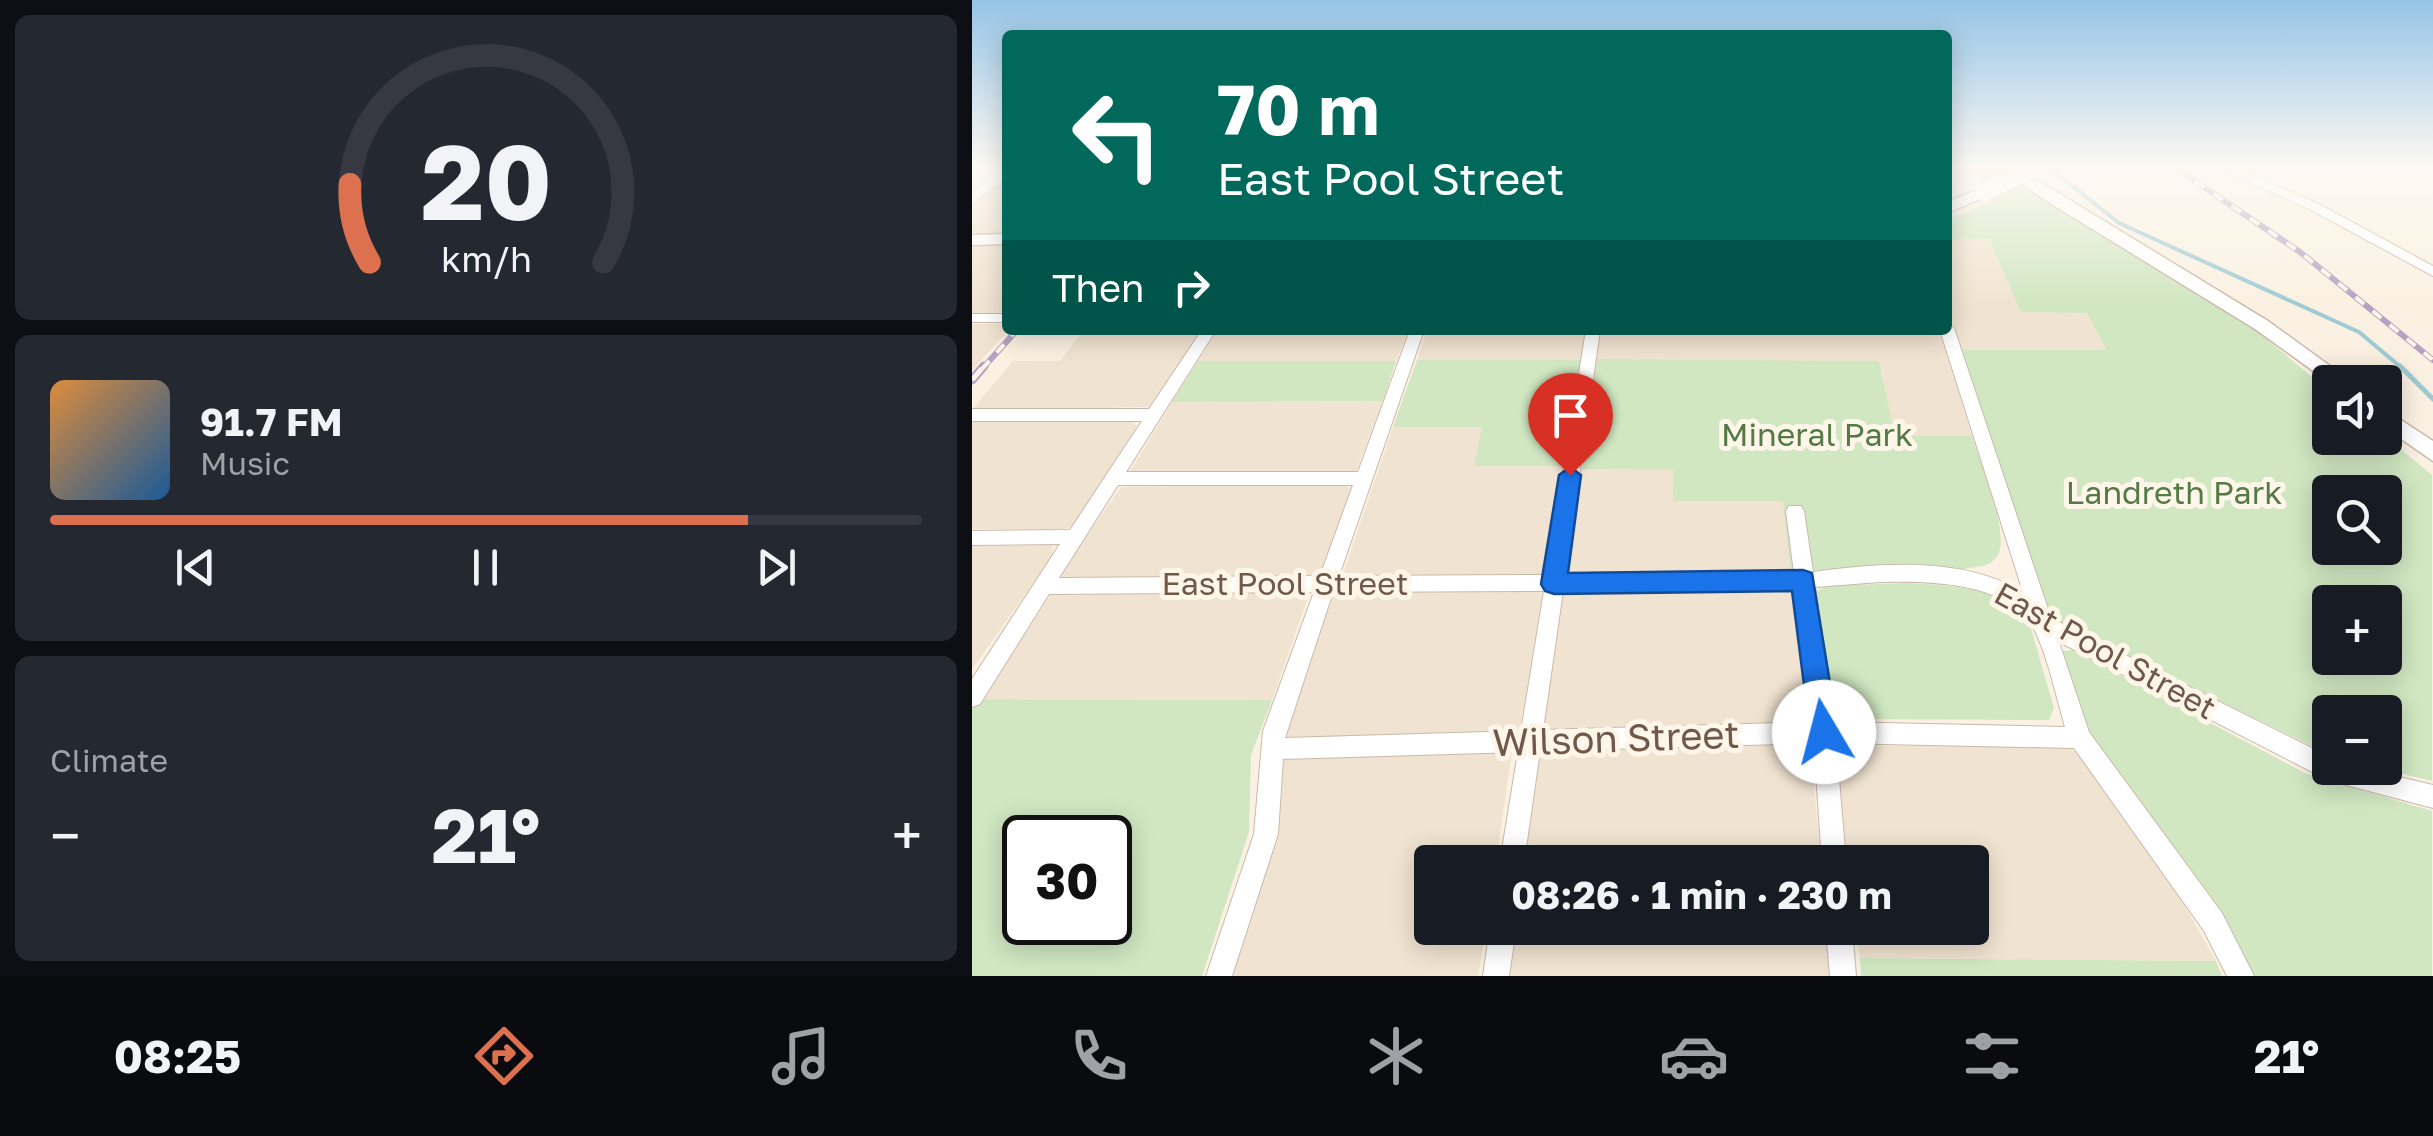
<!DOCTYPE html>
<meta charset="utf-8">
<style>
:root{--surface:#171b24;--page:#242831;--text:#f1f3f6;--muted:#9ea1a6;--line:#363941;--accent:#dd714f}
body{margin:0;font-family:"Golos Text",sans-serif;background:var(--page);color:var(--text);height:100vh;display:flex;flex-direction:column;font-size:38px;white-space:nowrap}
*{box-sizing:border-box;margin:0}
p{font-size:32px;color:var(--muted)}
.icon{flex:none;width:55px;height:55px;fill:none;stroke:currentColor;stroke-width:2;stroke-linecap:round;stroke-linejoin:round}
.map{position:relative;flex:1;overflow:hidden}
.sheet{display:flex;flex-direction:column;gap:15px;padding:15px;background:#0d0f14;width:972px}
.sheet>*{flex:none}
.guide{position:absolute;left:30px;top:30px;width:950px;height:305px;border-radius:10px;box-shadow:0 5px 25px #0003;background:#00695c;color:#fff;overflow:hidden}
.buttons{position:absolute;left:1340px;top:365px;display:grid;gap:20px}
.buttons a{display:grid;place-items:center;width:90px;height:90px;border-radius:10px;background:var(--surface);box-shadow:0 5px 25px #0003;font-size:50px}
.speed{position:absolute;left:30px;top:815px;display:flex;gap:20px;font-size:50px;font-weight:700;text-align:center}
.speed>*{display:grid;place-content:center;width:130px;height:130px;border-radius:50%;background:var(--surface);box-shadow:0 5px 25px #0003;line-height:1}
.speed .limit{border:5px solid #111;border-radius:15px;background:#fff;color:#111}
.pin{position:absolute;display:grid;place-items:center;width:85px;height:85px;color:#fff;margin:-102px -42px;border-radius:50% 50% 50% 0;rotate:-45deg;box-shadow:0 0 10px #0007}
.pin .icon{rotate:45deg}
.me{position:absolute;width:110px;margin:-55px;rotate:352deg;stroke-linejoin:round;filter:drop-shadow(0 0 8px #0008)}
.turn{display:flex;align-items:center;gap:35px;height:210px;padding:0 50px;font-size:45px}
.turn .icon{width:130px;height:130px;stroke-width:2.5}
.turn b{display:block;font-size:70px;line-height:85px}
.then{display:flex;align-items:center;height:95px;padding:0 50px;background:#0003;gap:20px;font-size:38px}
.big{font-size:75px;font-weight:700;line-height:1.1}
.sheet .tile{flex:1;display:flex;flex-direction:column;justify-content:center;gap:15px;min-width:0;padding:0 35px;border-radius:15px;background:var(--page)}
.sheet .dial{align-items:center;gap:0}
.dial svg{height:260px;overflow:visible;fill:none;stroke:var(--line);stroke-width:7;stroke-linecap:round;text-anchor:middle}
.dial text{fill:var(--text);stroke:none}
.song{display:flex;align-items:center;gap:30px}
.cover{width:120px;height:120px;border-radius:15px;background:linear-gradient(135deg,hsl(30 70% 55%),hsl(210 70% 35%))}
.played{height:10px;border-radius:5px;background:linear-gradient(90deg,var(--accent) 80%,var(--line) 80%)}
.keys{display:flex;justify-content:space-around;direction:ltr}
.heat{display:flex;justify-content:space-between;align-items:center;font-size:55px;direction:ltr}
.trip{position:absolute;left:442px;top:845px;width:575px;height:100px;border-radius:10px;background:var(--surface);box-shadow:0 5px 25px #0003;font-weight:700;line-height:100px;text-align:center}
.dock{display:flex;height:160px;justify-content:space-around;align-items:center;background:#090b0e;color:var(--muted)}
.dock .icon{width:70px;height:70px}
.dock .active{color:var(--accent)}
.dock b{font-size:45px;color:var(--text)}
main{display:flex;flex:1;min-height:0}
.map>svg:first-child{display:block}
.residential{fill:#f1e3d1}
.green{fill:#d0e7c2;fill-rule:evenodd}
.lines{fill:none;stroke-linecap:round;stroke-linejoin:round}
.stream-far1{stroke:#9fcad3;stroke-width:4}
.stream{stroke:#9fcad3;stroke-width:5}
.minor-casing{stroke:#cab9aa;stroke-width:2}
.tertiary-casing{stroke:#cab9aa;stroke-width:3}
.minor{fill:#fff;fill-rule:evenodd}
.tertiary{fill:#fff;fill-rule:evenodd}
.rail-far1-casing{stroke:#b4a2c2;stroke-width:6}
.rail-casing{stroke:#b4a2c2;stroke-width:9}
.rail-far1{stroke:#fef6e8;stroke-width:4;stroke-dasharray:11;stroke-linecap:butt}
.rail{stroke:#fef6e8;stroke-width:5;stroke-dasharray:15;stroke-linecap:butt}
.tertiary-bridge-casing{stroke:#cab9aa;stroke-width:20;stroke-linecap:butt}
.tertiary-bridge{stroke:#fff;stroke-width:18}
.route{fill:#1a73e8;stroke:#114b97;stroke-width:2.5}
.labels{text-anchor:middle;stroke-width:10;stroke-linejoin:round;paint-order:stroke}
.park-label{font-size:32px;fill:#547a46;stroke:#fef6e8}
.street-label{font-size:32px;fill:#70594b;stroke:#fef6e8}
.near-street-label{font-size:38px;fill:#70594b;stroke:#fef6e8}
</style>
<main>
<section class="sheet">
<div class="tile dial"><svg viewBox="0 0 100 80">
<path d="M14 69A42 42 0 1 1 86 69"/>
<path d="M14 69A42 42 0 0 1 8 45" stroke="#dd714f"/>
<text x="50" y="56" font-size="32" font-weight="700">20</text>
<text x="50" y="72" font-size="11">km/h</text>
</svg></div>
<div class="tile">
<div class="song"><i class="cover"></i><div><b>91.7 FM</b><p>Music</p></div></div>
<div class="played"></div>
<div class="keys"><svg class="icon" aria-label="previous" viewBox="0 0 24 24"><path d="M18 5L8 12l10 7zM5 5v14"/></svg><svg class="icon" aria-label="pause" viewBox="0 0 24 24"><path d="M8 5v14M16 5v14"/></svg><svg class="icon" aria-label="next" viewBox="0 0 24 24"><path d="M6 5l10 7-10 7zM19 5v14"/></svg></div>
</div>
<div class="tile"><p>Climate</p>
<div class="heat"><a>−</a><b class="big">21°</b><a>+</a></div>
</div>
</section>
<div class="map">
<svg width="1461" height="976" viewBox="0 0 1461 976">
<rect width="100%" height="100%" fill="#faf1e2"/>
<g class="residential">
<polygon points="35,179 35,233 0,233 0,206"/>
<polygon points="975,239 1017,239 1049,312 1115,313 1134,351 985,350 975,317"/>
<rect x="0" y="246" width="35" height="68"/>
<polygon points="0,324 35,324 37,330 0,370"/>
<polygon points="112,330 230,330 178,407 0,410 41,361 88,361"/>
<polygon points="246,330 436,330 424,361 226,361"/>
<polygon points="455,330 616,330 612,360 445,360"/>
<polygon points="627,330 967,330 1000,436 923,436 907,361 625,359"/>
<polygon points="411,401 383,474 157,473 200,402"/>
<polygon points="0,421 158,421 165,426 103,525 92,529 0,529"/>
<polygon points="421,427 511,427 502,466 594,466 574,574 370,577"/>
<polygon points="610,469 702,470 702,501 812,501 819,574 596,576 591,569"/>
<polygon points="370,483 380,490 350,572 343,577 90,578 92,569 149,487"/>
<polygon points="79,545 82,554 0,669 0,546"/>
<polygon points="596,589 820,593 850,862 548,862 586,596"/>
<polygon points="367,590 567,590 570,596 547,735 318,743 309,734 361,596"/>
<polygon points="338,592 300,700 9,699 80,593"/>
<polygon points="1087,744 1108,753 1211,903 1244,961 888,958 884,928 1000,928 1000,862 876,862 863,762 867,749 872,746"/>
<polygon points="540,751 524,862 460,862 460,928 514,928 506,976 259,976 306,828 308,766 311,757"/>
<polygon points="539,928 856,928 862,976 532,976"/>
</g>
<g class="green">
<path d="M975 169H1031L1279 326 1357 391 1358 438 1413 436 1460 475V781L1407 768H1412V712H1358L1357 754 1080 620 985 350H1134L1115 313 1049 312 1017 239H975V220L1038 193 1017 179H975ZM1358 492H1412V548H1358ZM1358 602H1412V658H1358Z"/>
<path d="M625 359 907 361 923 436H1000C1008 461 1042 541 1023 559 1015 567 1002 567 992 569L819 574 811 501H701L702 470 610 469Z"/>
<polygon points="445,360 612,360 594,466 502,466 510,427 421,427"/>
<polygon points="226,361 424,361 411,401 200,402"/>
<path d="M935 583C978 586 1032 585 1058 625L1082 708 1077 720 863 719 843 592 853 586Z"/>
<polygon points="1100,650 1333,773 1460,811 1460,976 1255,976 1227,917 1134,782 1081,653"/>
<path d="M0 699 300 700 279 755 277 832 230 976H0ZM52 838H138V922H52Z"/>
<polygon points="888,958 1244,961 1250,976 889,976"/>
</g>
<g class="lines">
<polyline class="stream-far1" points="1079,169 1147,223 1387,332 1431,369"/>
<polyline class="stream" points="1428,366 1461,399"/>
<defs>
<g id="minor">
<polygon points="28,169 35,169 35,177 0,204 0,194 18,177 0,177 0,171"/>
<polygon points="1248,169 1264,169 1347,204 1461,266 1461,276 1339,210"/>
<rect x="0" y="314" width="35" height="8"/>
<path d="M975 323 982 328 1079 618 1358 757V768H1390L1461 785V808L1356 780 1087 642 1117 732 1250 913 1282 976H1255L1232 931 1102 748 864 743 874 862H850L842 743 568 751 552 862H528L546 752 311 759 306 834 260 976H234L282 834 291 731 342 592 77 594 8 704 0 707V679L88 544 0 545V531L98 530 170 421H0V409H177L230 330H244L154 472H386L438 330H452L367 576 574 575 614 330H628L593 575 822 573 814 511 817 506H829L832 511 841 572C907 563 991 556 1051 592L968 330H975ZM146 485H381L348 576 87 578ZM908 582C954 581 1040 581 1063 631 1077 661 1084 696 1093 727L862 722 843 587ZM824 589 840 722 571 730 591 591ZM572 591 549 731 313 738 361 592Z"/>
<polygon points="518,928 544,928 537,976 511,976"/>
<polygon points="854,928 880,928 884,976 858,976"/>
</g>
<g id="tertiary">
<polygon points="1030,169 1047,169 1296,321 1380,382 1358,383 1283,329 1073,200"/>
<polygon points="1013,187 1021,192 1018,195 975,213 975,202"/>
<polygon points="35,234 35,244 0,245 0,235"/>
<polygon points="1412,409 1461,441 1461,461 1412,427"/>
</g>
</defs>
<use href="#minor" class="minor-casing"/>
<use href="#tertiary" class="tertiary-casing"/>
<use href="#minor" class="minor"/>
<use href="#tertiary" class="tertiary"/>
<defs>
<g id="rail-far1">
<polyline points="1205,169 1328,252 1461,360"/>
<polyline points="10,369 45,330"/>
</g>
<polyline id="rail" points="0,380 12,366"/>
</defs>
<use href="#rail-far1" class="rail-far1-casing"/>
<use href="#rail" class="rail-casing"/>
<use href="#rail-far1" class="rail-far1"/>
<use href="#rail" class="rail"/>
<defs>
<polyline id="tertiary-bridge" points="1013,192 1061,169"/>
</defs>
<use href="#tertiary-bridge" class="tertiary-bridge-casing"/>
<use href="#tertiary-bridge" class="tertiary-bridge"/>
</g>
<linearGradient id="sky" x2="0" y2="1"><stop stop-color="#95c4e6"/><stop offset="0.55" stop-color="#fdf9f2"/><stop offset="1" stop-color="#fdf9f2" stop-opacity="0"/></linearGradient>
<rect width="1461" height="305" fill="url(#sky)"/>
<polygon class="route" points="598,467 609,475 596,573 831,570 840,573 866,732 862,741 852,745 842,741 838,732 820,591 582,594 573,591 569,584 587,475"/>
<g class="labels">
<g class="park-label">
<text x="845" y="446">Mineral Park</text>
<text x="1202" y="504">Landreth Park</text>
</g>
<g class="street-label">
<text x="313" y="595">East Pool Street</text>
<text transform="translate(1133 651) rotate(29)" y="11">East Pool Street</text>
</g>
<g class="near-street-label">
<text transform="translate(644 739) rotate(-2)" y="13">Wilson Street</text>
</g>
</g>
</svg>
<div class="buttons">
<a><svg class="icon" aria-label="sound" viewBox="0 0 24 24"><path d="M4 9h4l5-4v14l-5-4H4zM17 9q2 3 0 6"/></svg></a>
<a><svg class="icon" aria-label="search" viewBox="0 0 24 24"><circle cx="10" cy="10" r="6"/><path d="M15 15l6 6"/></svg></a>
<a>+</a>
<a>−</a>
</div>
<div class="speed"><div class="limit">30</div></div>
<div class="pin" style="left:598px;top:475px;background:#d93025"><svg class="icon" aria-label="arrive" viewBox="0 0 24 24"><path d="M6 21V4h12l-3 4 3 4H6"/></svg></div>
<svg class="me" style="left:852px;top:732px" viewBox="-20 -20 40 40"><circle r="19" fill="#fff"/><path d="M0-13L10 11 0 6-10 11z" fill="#1a73e8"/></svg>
<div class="trip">08:26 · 1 min · 230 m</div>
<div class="guide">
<div class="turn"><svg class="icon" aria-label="left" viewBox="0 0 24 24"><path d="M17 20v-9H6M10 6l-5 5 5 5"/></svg><div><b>70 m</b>East Pool Street</div></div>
<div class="then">Then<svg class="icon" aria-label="right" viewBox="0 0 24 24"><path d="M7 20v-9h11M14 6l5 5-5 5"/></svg></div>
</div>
</div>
</main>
<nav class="dock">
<b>08:25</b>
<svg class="icon active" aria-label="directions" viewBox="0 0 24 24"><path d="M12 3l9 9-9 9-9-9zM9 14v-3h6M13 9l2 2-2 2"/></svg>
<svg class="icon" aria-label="music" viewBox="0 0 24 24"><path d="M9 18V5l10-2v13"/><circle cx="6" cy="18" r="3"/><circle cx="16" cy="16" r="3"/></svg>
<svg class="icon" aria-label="phone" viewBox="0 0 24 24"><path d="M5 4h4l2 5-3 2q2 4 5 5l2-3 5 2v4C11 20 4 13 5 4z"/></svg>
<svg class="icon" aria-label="climate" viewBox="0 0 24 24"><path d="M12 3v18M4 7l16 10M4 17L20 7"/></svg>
<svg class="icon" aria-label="car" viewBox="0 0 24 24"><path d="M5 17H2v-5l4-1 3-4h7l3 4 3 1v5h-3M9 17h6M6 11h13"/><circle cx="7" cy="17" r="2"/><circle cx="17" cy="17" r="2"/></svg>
<svg class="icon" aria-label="filters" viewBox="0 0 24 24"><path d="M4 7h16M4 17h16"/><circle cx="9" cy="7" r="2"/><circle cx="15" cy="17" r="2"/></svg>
<b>21°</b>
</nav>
